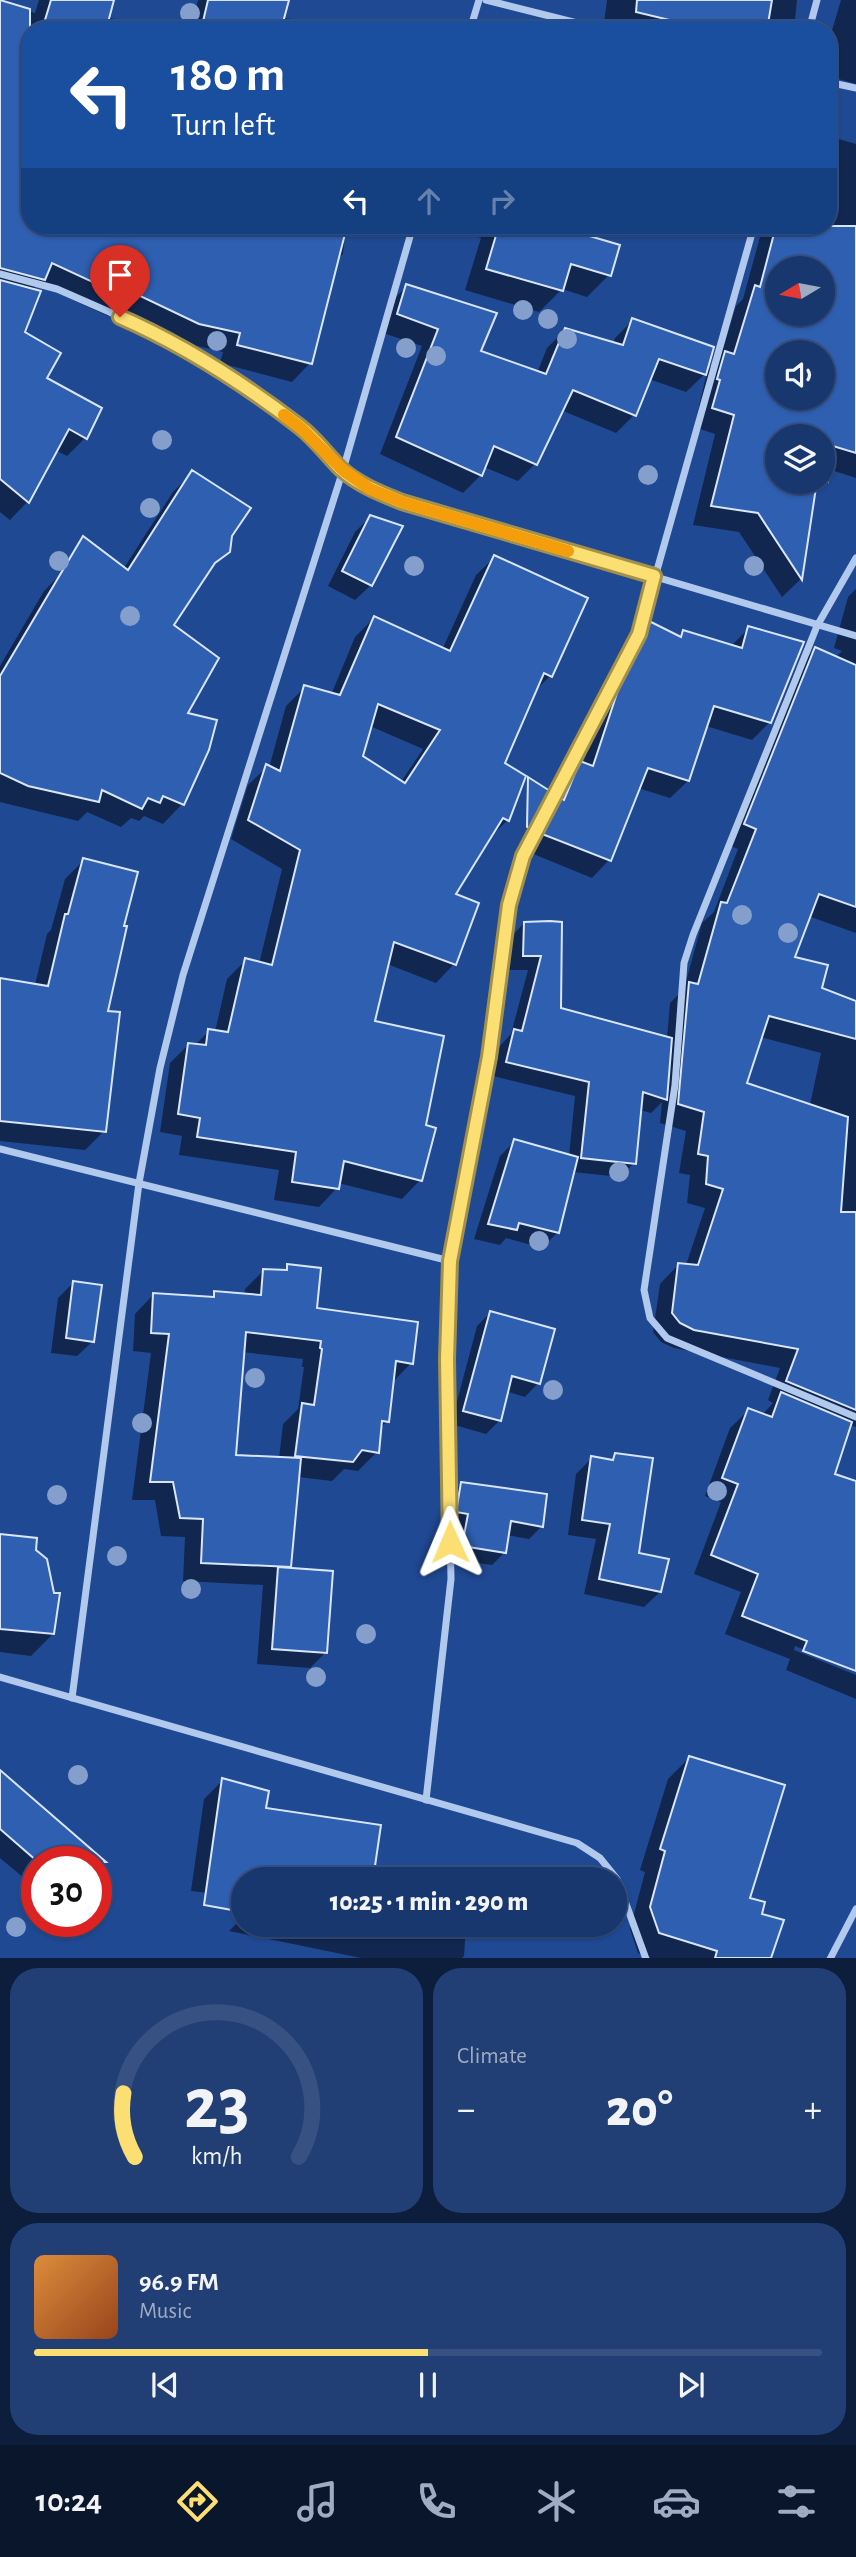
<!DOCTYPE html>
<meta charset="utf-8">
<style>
:root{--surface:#18376f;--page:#213f74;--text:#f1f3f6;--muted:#9facc3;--line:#365182;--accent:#fbdf73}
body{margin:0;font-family:"Alegreya Sans",sans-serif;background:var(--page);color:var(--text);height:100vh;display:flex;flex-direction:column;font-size:26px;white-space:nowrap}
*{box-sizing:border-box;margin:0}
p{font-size:23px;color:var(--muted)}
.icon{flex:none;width:38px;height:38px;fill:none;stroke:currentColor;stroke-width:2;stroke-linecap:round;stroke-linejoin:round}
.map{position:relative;height:1958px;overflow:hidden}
.details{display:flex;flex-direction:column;gap:10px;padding:10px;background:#0d1e3d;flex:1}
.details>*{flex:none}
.top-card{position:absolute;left:21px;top:21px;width:816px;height:214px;border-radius:28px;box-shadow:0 2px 5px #0004,0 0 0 2px var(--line);background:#1a4fa0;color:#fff;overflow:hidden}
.needle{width:46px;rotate:260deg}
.controls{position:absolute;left:765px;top:256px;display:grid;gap:14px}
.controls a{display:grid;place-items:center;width:70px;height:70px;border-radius:50%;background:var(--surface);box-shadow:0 2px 5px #0004,0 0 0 2px var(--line);font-size:35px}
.speed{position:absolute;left:21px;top:1846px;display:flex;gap:14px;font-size:35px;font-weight:700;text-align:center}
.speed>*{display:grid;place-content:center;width:91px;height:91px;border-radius:50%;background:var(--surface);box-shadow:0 2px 5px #0004,0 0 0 2px var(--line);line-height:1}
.speed .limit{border:10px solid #d22;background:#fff;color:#111}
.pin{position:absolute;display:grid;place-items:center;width:60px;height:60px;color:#fff;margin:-72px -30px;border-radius:50% 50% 50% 0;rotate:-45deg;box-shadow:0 0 7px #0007}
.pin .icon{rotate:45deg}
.me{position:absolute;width:77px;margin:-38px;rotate:359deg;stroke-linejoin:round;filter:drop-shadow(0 0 5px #0008)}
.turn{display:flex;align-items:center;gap:24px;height:147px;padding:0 35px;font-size:32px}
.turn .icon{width:91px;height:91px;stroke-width:2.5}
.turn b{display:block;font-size:49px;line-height:60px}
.lanes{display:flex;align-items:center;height:66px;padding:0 35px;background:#0003;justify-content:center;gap:35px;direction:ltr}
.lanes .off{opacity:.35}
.big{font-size:52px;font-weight:800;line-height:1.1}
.details .card{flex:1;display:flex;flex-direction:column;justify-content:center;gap:10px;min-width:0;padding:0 24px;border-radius:28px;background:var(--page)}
.details .dial{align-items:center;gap:0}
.dial svg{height:182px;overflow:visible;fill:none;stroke:var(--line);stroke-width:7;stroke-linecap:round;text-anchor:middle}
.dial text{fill:var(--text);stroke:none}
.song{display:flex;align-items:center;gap:21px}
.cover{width:84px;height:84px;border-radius:10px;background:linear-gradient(135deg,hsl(30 70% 55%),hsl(20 70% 35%))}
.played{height:7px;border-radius:4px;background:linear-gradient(90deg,var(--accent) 50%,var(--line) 50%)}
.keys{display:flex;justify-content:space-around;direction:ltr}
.heat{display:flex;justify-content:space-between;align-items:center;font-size:38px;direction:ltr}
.details .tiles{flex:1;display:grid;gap:10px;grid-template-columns:1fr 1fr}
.card:last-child{grid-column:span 2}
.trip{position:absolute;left:231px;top:1867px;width:396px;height:70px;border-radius:35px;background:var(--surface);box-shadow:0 2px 5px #0004,0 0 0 2px var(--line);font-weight:800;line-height:70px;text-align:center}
.dock{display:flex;height:112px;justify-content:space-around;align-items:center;background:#0a162c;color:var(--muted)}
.dock .icon{width:49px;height:49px}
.dock .selected{color:var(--accent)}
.dock b{font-size:32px;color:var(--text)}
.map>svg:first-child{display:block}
.shadow{fill:#0007;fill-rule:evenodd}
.building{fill:#2f5fb1;stroke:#d8e5fa;stroke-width:2;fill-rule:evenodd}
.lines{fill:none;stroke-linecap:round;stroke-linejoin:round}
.street{stroke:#b2c9ee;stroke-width:7}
.tree{fill:#859fcc}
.route-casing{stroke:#a3914b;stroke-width:18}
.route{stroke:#fbdf73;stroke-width:12}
.slow{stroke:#f59e0b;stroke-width:12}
</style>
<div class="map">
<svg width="856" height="1959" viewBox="0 0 856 1959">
<rect width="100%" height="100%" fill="#204994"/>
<g class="shadow">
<polygon points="39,0 113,0 108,17 147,30 30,30 30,226 346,226 343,254 336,261 310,363 292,382 220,363 223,352 180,342 113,310 108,316 38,284 32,290 23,333 45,379 85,438 67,456 55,450 28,501 10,520 0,512 0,2 35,13"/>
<polygon points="198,0 287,0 283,18 384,30 190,30"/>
<polygon points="607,0 684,0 671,19 661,30 603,30"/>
<polygon points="709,0 797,0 794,30 701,30"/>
<polygon points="841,0 856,0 856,84 828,76 828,44"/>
<path d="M828 136 856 144V478L828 469 826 481 813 493 801 579 782 597 739 532 693 525 715 434 694 427 707 372 686 392 649 379 634 415 616 433 561 410 535 464 518 481 484 467 481 475 463 493 380 454 422 346 380 332 389 304 407 286 479 352 537 373 547 348 565 330 613 344 615 338 633 320 712 348 704 374 720 358 736 306 743 299 763 226H828ZM777 268H822V313H777ZM777 352H822V397H777ZM777 436H822V481H777Z"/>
<polygon points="481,226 576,226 573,233 609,275 587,297 562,289 539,312 465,290 481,238 478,237"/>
<polygon points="193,472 231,536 228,551 208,571 172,626 186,714 207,749 182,804 163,824 144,816 139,821 131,818 121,827 87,812 78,821 0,802 0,666 44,591 64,571 111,588 173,492"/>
<polygon points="370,517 371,585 355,600 328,586 355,532"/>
<path d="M495 557 550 676 533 693 503 763 508 820 489 838 453 895 454 964 436 983 387 964 373 1023 424 1126 420 1180 402 1199 338 1183 337 1188 319 1207 274 1200 279 1170 179 1155 182 1136 160 1132 170 1063 189 1044 195 1045 209 1031 215 1032 227 979 246 960 259 964 282 869 231 839 248 785 267 767 269 768 286 706 305 687 331 695 355 637 374 618 442 650 476 575ZM370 726 423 749 401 782 361 757Z"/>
<path d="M856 589V933L808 916 793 958 820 989 856 1003V1427L850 1425 833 1475 856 1483V1671L795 1646 794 1650 856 1675V1699L786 1670 790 1659 725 1634 741 1592 694 1574 721 1502 705 1496 730 1428 749 1410 762 1415 773 1403 768 1400 780 1368 674 1348 661 1342 653 1332 660 1284 679 1264 686 1265 705 1208 687 1203 690 1175 679 1173 686 1131 660 1123 662 1102 651 1113 640 1110 634 1163 620 1177 573 1172 558 1232 542 1248 506 1238 500 1245 474 1239 500 1156 515 1141 569 1156 575 1096 493 1076 500 1046 511 1034 528 970H509L510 938 524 923 560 924 559 1009 667 1038 670 1003 684 989 702 923 714 912 738 849 726 844 796 668 816 649 835 658 842 651 834 648 848 597ZM760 1037 821 1053 810 1105 745 1084Z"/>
<polygon points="649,623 678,637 684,632 731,646 749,628 770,722 752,740 706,726 688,781 670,798 638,788 609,860 592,878 526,851 563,781 580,763 583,764 603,704 632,640"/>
<polygon points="84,860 106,1012 104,1131 85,1150 0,1141 0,979 35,985 47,934 51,930 65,879"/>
<path d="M288 1266 315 1309 411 1363 392 1383 388 1421 379 1429 377 1452 358 1471 344 1469 332 1481 298 1477 289 1567 287 1569 326 1652 310 1668 257 1664 263 1585 183 1581 185 1537 161 1536 155 1500H132L151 1353 133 1351 135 1314 153 1295 210 1298 215 1293 244 1296 245 1289 264 1270 282 1272ZM242 1352 303 1359 302 1367H304L298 1409 283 1424 279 1459 234 1457Z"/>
<polygon points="74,1282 93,1341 77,1356 51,1353 58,1298"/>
<polygon points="490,1313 538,1383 525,1397 506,1391 499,1421 486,1434 451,1424 477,1326"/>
<polygon points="616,1455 637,1554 660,1592 644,1607 584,1594 596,1539 568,1535 576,1474 592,1458 609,1461"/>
<polygon points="461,1484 542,1526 529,1539 507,1535 504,1553 492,1565 450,1559 456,1526 444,1524 449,1497"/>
<polygon points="0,1536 34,1551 53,1634 31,1656 0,1652"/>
<polygon points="689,1758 748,1899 760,1916 782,1921 768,1959 654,1959 638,1953 630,1929 645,1872 640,1870 668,1779"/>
<polygon points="0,1772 102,1860 96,1867 96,1862 37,1862 37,1889 0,1858"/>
<polygon points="223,1780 264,1809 372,1879 243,1880 243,1897 191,1891 204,1799"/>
<polygon points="243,1917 243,1925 466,1925 464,1956 461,1959 366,1959 229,1931"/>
</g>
<g class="building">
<polygon points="0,0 30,9 30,226 347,226 312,364 237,345 240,333 199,324 130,291 127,298 52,263 45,280 0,268"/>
<polygon points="51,0 114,0 106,30 42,30"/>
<polygon points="208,0 289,0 281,30 201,30"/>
<polygon points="637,0 772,0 767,30 711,30 636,12"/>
<polygon points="509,226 577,226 576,232 620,245 611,276 571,264 563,291 486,269 497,232 506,235"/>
<path d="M776 226H856V453L833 446 828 482 822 481V436H777V481H817L802 580 758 513 711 506 734 415 712 408 720 380 717 379 725 351 734 354 755 285 760 287ZM777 268H822V313H777ZM777 352H822V397H777Z"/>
<polygon points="0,280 41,291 25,332 61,353 47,378 102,408 87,439 69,429 29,503 0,479"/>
<polygon points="406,284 497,313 481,351 546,374 565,328 623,345 632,318 714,347 706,375 659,359 636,416 573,390 537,465 494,446 482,476 396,437 438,329 397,314"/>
<polygon points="192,470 251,508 232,536 230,552 215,563 174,625 219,658 188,713 217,720 209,750 184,805 163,796 160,803 148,798 142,809 102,790 99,802 28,786 0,773 0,676 83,536 128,570"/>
<polygon points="370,515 403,526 372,586 342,571"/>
<path d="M494 555 588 598 552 677 544 673 505 763 526 776 509 821 503 818 456 894 479 903 456 965 394 942 375 1021 444 1036 426 1125 436 1128 422 1181 344 1161 339 1189 292 1182 296 1152 197 1137 200 1118 178 1114 188 1043 206 1045 208 1029 228 1032 245 958 272 965 300 850 248 820 266 764 280 771 304 685 340 695 374 616 450 651ZM378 704 440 730 405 783 363 756Z"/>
<polygon points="649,621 681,637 683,630 742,648 748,626 804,642 771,723 714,706 689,781 648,768 611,861 542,834 561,798 564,800 580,761 593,766 620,684 644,637"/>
<polygon points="815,647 856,665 856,907 819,894 795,957 828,965 822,988 856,1001 856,1039 769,1016 747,1083 848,1117 841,1212 856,1212 856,1410 786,1381 798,1349 694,1330 680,1323 672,1313 678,1263 698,1265 723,1189 706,1184 708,1156 698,1154 704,1112 678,1104 689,982 698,984 721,902 727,903 756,829 744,824"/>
<polygon points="528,777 550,791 531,829 527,827"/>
<polygon points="83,858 138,872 124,926 127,926 108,1011 120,1012 106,1132 0,1121 0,978 48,986 65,914 68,914"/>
<polygon points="550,921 562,922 561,1008 672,1038 667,1100 643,1092 636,1164 581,1158 589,1082 506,1062 514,1029 522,1031 541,956 523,956 524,922"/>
<polygon points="514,1139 578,1157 559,1233 519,1223 517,1230 488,1224"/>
<polygon points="287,1264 321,1268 317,1308 418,1322 413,1364 396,1361 389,1422 382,1421 379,1453 362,1450 353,1462 295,1456 302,1403 314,1405 322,1349 320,1348 321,1341 246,1332 236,1455 301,1458 291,1567 201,1563 203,1519 180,1518 173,1482 150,1482 169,1334 151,1333 153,1293 214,1297 214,1291 261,1295 263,1269 287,1270"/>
<polygon points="73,1281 102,1285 94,1342 66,1338"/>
<polygon points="490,1311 555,1329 540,1384 512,1376 501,1421 463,1411"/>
<polygon points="781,1392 852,1422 835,1474 856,1481 856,1671 803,1651 807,1641 742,1616 758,1574 711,1555 738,1484 722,1478 748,1408 772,1417"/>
<polygon points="615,1453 653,1458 639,1553 669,1559 661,1592 599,1579 610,1524 582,1520 591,1456 613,1460"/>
<polygon points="461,1482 547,1494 543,1527 511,1521 506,1553 462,1546 468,1514 456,1512"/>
<polygon points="0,1534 37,1538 36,1550 47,1559 54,1593 60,1593 54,1634 0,1629"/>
<polygon points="278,1567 333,1571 327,1653 272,1649"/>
<polygon points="689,1756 785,1785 750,1898 765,1902 762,1914 784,1920 771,1958 715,1958 717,1951 659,1933 650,1907 665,1851 660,1849"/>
<polygon points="0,1770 106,1862 38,1862 0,1829"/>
<polygon points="222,1778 269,1791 266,1808 381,1825 375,1866 471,1870 471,1880 243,1880 243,1912 204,1905"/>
<polygon points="307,1925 468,1925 467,1933 367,1929 366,1937"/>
</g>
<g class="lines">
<g class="street">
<polyline points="486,0 605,30"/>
<polyline points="470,30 479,0"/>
<polyline points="809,30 817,0"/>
<polyline points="828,82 856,88"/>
<polyline points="0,274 57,289 162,335 235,379 302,429 343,470 371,489 402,502 856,636"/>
<polyline points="856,558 817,626 693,935 684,963 675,1085 644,1290 650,1318 667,1338 856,1417"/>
<polyline points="0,1149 450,1261"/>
<polyline points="0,1677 577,1843 600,1858 617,1879 646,1959"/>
<polyline points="72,1698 139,1183 160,1068 183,975 343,470 413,226"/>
<polyline points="426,1800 451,1579 447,1359 450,1261 489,1057 509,905 523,857 639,634 754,226"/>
<polyline points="830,1959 856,1909"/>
</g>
</g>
<g class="tree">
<circle cx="190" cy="13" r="10"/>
<circle cx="523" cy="310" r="10"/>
<circle cx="548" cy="319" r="10"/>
<circle cx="567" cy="339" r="10"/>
<circle cx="217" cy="341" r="10"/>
<circle cx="406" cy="348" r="10"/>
<circle cx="436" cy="356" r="10"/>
<circle cx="162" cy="440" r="10"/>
<circle cx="648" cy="475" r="10"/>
<circle cx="150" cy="508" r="10"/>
<circle cx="59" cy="561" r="10"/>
<circle cx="414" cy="566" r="10"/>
<circle cx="754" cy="566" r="10"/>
<circle cx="130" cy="616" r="10"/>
<circle cx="742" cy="915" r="10"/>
<circle cx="788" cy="933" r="10"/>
<circle cx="619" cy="1172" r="10"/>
<circle cx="539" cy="1241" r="10"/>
<circle cx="255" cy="1378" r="10"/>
<circle cx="553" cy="1390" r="10"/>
<circle cx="142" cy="1423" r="10"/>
<circle cx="717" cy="1491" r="10"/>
<circle cx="57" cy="1495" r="10"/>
<circle cx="117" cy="1556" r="10"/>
<circle cx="191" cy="1589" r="10"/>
<circle cx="366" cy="1634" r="10"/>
<circle cx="316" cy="1677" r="10"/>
<circle cx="78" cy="1775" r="10"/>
<circle cx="16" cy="1927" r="10"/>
</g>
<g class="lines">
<defs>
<path id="route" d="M120 317C184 345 243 383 299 426 315 438 327 455 341 469 359 485 380 493 402 502L654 576 639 634 523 856 509 905 489 1057 450 1261 447 1359 450 1542"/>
</defs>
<use href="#route" class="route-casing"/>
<use href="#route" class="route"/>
<polyline class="slow" points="284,415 302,429 343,470 370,489 402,502 568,551"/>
</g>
</svg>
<div class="controls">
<a><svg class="needle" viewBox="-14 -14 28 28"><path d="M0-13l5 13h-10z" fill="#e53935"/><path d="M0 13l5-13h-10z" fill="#9facc3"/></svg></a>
<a><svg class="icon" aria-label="sound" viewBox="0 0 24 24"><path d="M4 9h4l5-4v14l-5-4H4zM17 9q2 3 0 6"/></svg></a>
<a><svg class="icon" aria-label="layers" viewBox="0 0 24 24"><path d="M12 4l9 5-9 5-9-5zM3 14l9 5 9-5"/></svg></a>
</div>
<div class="speed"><div class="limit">30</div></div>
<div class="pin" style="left:120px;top:317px;background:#d93025"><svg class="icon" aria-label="arrive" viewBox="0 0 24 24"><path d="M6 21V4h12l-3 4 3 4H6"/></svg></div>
<svg class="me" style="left:450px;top:1542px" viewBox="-20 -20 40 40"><path d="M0-17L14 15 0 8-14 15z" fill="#fbdf73" stroke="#fff" stroke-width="4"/></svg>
<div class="trip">10:25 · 1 min · 290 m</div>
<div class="top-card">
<div class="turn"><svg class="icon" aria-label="left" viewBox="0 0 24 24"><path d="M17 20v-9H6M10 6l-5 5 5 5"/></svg><div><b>180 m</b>Turn left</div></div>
<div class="lanes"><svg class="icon" aria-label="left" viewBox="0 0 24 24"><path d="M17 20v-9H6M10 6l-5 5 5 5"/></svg><svg class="icon off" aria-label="ahead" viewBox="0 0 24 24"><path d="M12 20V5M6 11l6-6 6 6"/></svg><svg class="icon off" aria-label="right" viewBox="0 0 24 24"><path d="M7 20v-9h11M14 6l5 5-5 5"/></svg></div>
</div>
</div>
<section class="details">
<div class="tiles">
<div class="card dial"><svg viewBox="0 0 100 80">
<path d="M14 69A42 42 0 1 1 86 69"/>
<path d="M14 69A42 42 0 0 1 9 41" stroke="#fbdf73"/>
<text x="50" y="56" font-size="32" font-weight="700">23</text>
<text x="50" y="72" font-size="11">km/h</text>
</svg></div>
<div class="card"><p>Climate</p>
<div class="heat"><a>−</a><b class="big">20°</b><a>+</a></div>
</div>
<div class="card">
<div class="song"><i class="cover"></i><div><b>96.9 FM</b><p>Music</p></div></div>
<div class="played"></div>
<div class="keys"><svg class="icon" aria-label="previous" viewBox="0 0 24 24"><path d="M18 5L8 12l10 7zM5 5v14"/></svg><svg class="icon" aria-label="pause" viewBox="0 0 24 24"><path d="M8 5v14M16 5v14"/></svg><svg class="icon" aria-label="next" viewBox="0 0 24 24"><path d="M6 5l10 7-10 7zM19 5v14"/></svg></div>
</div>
</div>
</section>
<nav class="dock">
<b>10:24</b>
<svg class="icon selected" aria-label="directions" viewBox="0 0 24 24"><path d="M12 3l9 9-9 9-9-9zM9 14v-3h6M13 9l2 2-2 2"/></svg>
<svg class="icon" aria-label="music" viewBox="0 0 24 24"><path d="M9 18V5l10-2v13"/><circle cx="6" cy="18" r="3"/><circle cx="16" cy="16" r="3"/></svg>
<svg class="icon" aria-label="phone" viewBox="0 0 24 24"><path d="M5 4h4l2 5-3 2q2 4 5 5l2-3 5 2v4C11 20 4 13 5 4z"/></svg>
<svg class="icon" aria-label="climate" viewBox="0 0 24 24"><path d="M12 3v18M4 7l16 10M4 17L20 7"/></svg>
<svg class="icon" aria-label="car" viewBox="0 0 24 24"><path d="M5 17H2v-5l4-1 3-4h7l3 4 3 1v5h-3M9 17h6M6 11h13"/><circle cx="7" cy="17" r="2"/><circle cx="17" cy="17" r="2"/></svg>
<svg class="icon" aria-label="filters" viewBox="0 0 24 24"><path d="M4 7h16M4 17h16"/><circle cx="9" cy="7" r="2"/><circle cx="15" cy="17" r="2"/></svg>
</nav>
